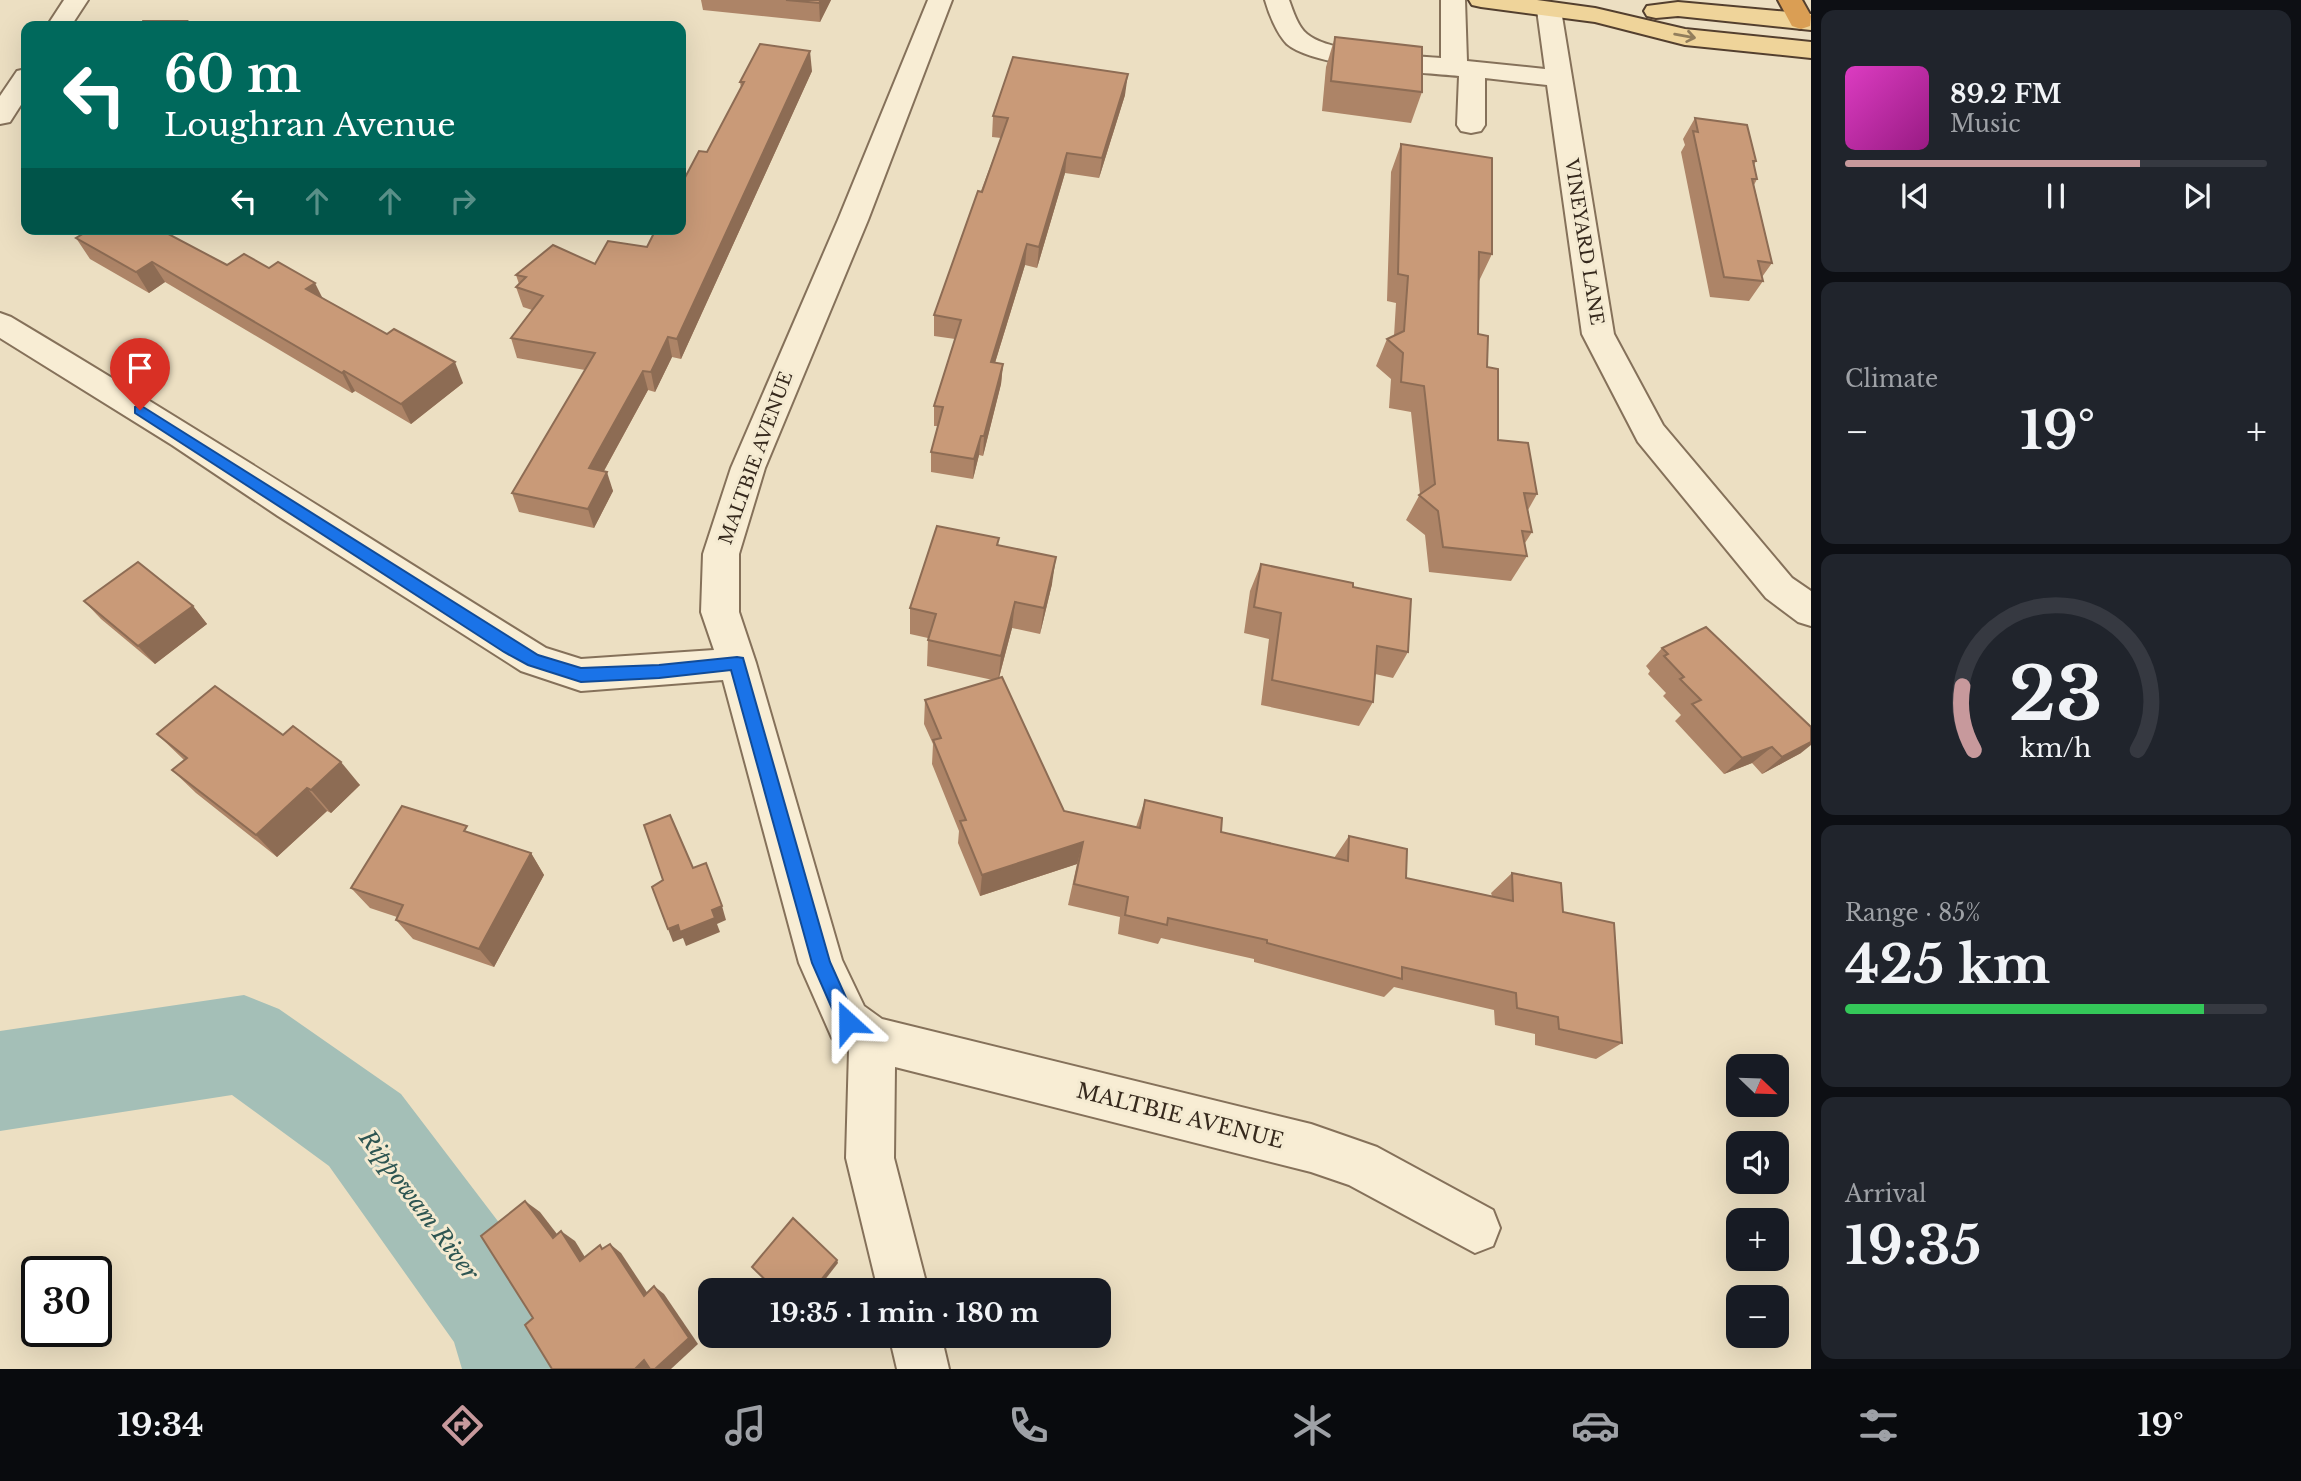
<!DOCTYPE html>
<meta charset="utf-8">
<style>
:root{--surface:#171b24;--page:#20242c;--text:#f1f3f6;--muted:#9ea1a6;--line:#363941;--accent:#c7999c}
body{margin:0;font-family:"Libre Baskerville",serif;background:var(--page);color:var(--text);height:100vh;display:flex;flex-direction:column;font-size:26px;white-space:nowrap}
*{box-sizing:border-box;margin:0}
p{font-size:23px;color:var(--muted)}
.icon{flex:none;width:38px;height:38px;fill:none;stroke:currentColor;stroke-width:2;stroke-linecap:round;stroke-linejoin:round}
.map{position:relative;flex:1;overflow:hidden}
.panel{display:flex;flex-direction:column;gap:10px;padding:10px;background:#0d0f14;width:490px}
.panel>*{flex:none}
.hud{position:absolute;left:21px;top:21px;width:665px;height:214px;border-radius:14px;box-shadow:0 7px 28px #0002;background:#00695c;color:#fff;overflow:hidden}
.needle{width:46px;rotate:113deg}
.buttons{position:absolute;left:1726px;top:1054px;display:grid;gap:14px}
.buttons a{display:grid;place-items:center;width:63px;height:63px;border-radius:14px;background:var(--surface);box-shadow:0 7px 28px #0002;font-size:35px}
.speed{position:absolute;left:21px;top:1256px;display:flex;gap:14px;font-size:35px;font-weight:700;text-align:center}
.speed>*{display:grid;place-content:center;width:91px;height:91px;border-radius:50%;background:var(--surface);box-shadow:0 7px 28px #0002;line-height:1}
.speed .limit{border:4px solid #111;border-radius:10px;background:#fff;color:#111}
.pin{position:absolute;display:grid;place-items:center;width:60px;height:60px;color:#fff;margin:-72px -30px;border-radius:50% 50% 50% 0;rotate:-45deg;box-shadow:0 0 7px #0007}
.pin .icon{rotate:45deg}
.me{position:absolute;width:77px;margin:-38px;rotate:336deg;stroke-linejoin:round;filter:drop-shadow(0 0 5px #0008)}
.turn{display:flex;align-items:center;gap:24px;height:147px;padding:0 28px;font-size:32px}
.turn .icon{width:91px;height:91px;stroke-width:2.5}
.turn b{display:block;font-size:49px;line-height:60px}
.lanes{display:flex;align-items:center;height:66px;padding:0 28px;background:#0003;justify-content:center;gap:35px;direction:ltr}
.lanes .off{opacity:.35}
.big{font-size:52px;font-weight:800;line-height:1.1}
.panel .tile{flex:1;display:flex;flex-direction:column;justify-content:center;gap:10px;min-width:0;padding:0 24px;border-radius:14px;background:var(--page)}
.panel .dial{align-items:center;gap:0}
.dial svg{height:182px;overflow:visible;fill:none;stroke:var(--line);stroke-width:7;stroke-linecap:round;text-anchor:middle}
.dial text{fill:var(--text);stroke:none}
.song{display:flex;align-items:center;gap:21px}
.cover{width:84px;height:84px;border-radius:10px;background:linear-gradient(135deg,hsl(310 70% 55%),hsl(310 70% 35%))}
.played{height:7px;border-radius:4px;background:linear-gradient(90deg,var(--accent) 70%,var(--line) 70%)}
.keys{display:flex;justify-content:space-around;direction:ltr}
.heat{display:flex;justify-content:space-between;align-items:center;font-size:38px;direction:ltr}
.charge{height:10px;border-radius:5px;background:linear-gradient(90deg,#34c759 85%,var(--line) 0)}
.trip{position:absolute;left:698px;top:1278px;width:413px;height:70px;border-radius:14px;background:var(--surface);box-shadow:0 7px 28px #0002;font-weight:800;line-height:70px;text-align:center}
.tabs{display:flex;height:112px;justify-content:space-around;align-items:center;background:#090b0e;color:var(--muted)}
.tabs .icon{width:49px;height:49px}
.tabs .current{color:var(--accent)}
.tabs b{font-size:32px;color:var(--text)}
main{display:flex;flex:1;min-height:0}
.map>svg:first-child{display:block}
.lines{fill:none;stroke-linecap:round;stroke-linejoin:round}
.river{fill:#a4bfb7;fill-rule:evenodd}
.minor-casing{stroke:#85715a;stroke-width:4}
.major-casing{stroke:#533f2e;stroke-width:4}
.highway-casing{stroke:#533f2e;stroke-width:4}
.minor{fill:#f8edd4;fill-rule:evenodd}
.major{fill:#efd49a;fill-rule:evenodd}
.highway{fill:#da9e54;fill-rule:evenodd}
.wall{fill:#ad8467}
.shaded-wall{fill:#8d6c54}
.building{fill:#c99a78;stroke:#8d6c54;stroke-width:2}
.oneway{stroke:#927e5c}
.route{fill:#1a73e8;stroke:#114b97;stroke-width:2}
.labels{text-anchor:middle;stroke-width:6;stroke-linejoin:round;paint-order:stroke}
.street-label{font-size:18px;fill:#36291d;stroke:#f4ead1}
.near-street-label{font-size:21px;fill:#36291d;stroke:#f4ead1}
.near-water-label{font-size:23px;font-style:italic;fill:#2d5552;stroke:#f4ead1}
</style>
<main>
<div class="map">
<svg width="1811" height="1369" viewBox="0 0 1811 1369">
<rect width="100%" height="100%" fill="#ecdfc2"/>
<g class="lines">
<polygon class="river" points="244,995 279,1009 401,1094 539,1275 574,1369 462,1369 454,1342 329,1166 232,1095 0,1131 0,1031"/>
<defs>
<g id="minor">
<polygon points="64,0 88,0 71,26 47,26"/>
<path d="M928 0H952L868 220 765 468 739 554V612L756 663 842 960 864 1006 882 1019 1311 1124 1377 1147 1493 1210 1500 1228 1493 1246 1475 1253 1349 1185 1311 1172 895 1067 894 1158 928 1290H878L846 1158 849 1050 832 1038 799 963 723 680 581 691 521 671 278 516 172 445 0 338V313L11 317C191 424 368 538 546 648L581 659 714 650 701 612 703 554 731 468 838 220Z"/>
<path d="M1265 0H1289C1293 11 1298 27 1307 34 1331 54 1408 55 1441 58V0H1465L1467 61 1545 69 1537 10 1540 5 1549 3 1558 5 1561 10 1614 334 1663 425 1792 578 1811 591V626L1798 622 1766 598 1638 442 1582 334 1547 85 1485 78V125L1481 131 1471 133 1461 131 1457 125 1459 76C1420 72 1315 68 1287 44 1277 34 1269 14 1265 0Z"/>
<polygon points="26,69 26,97 10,122 0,124 0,96 17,71"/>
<polygon points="889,1335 941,1335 949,1369 897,1369"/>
</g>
<g id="major">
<polygon points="1469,0 1537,0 1595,8 1685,29 1811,42 1811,58 1685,45 1595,22 1481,7 1472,5"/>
<polygon points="1678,2 1811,14 1811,30 1678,16 1656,18 1647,16 1644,11 1647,6"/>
</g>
<polygon id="highway" points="1778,0 1802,0 1811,16 1810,26 1801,29 1792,26"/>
</defs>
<use href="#minor" class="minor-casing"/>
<use href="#major" class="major-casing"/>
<use href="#highway" class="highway-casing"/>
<use href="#minor" class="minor"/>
<use href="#major" class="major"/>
<use href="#highway" class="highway"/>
</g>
<g class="wall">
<polygon points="701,0 831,0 820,22 703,10"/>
<polygon points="1335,37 1422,92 1411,123 1322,111 1326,67"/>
<polygon points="812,71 681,359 672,357 655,392 648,390 604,471 613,491 594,528 519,512 512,493 585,370 517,358 511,338 532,310 523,307 516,287 519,284 516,275 595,264 647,247 707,152 741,88 740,82"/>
<polygon points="1125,95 1099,178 1065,173 1037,268 1025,265 995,363 1003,364 1001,384 983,456 979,455 973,479 931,472 931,452 938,426 934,426 934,406 955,339 934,336 934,315 1001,138 992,137 993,116"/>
<polygon points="1695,118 1756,161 1754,165 1757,179 1754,185 1772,263 1762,277 1763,281 1749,301 1710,297 1681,152 1685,145 1683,139"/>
<polygon points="1401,144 1492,254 1479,281 1478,334 1487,367 1498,440 1537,494 1528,510 1532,532 1525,543 1527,556 1511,581 1429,572 1425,535 1406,520 1420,494 1411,412 1389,408 1391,379 1376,366 1387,339 1394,336 1396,303 1387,301 1391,172"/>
<polygon points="76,238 227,265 322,298 463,383 411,424 355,391 352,393 165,282 149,293 90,259"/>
<polygon points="998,545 1052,584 1040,634 1012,628 999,678 1064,811 1136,827 1145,800 1221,832 1334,858 1349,836 1406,878 1492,896 1491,893 1512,873 1563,912 1622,1043 1596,1059 1535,1045 1535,1034 1495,1025 1494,1010 1394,987 1384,997 1254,962 1254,959 1161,938 1158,944 1118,934 1120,917 1068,905 1077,864 980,896 958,843 959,831 932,764 933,744 924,724 925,700 993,680 927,666 928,638 910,634 910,608"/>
<polygon points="1261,564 1353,587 1408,652 1393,678 1375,674 1373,702 1359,726 1261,705 1269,639 1244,633 1250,591"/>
<polygon points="84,601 193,606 207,624 155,664 101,619"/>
<polygon points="1662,648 1801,753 1762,774 1752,763 1724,774 1675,721 1681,715 1663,696 1666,693 1648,674 1650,671 1646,666"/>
<polygon points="157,734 283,735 360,785 331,813 327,811 277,857 196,793 172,770 184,760"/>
<polygon points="471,833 531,853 544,875 494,967 413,939 396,920 397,917 370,908 351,888"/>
</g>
<g class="shaded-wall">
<polygon points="821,0 831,0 820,22 819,3"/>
<polygon points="810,51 812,71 681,359 677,339"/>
<polygon points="1128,74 1125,95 1099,178 1102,158"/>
<polygon points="1067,153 1065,173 1037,268 1039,247"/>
<polygon points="1027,244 1025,265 989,382 991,362"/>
<polygon points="152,262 165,282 149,293 136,272"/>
<polygon points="315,283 325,303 306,289"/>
<polygon points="668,337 672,357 655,392 651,372"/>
<polygon points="455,362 463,383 411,424 401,404"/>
<polygon points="1003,364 1001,384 983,456 984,436"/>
<polygon points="344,371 355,391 352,393 342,373"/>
<polygon points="643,371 648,390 595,487 589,468"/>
<polygon points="981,436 979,455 973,479 974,459"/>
<polygon points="607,472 613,491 594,528 588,509"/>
<polygon points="1056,557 1052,584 1040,634 1044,608"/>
<polygon points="1015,602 1012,628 998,681 1001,656"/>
<polygon points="193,606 207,624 155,664 138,646"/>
<polygon points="1811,742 1811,745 1801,753 1762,774 1782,757"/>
<polygon points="1772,747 1752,763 1724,774 1742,758"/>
<polygon points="341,762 360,785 331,813 311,790"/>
<polygon points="307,788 327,811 277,857 256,835"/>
<polygon points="1083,842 1077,864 980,896 982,875"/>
<polygon points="531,853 544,875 494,967 479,949"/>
<polygon points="722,906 726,920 717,924 720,932 686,946 683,938 673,942 668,929"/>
<polygon points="525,1201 540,1212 567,1247 553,1238"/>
<polygon points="561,1231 575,1241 593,1270 580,1261"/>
<polygon points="610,1244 621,1253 654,1303 644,1296"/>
<polygon points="837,1260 838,1263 817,1290 813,1290"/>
<polygon points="654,1286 664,1294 698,1344 671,1369 655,1369"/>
<polygon points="644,1360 651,1369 635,1369"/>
</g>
<g class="building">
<polygon points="786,0 821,0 819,3"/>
<polygon points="143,21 187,21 184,26 140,26"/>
<polygon points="1335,37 1422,47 1422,92 1331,81"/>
<polygon points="760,44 810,51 677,339 668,337 651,372 643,371 589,468 607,472 588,509 512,493 595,353 511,338 543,296 516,287 526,277 516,275 553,245 595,264 608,241 647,247 656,229 681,229 681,185 699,151 707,152 744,82 740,82"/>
<polygon points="1013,57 1128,74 1102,158 1067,153 1039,247 1027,244 991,362 1003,364 984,436 981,436 974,459 931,452 943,407 934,406 961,320 934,315 978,191 982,192 1008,118 993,116"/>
<polygon points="1695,118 1747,125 1756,161 1753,161 1757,179 1752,179 1772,263 1758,261 1763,281 1724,277 1693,131 1698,132"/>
<polygon points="1401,144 1492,158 1492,254 1479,252 1478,334 1488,336 1487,367 1498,369 1498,440 1528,443 1537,494 1524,493 1532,532 1522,531 1527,556 1443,547 1438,511 1419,495 1435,484 1424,386 1401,382 1403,353 1387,339 1404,331 1408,276 1398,274"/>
<polygon points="91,229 159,229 227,265 244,254 269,268 278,262 315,283 306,289 387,334 394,329 455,362 401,404 344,371 342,373 152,262 136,272 76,238"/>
<polygon points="937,526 999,538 997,545 1056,557 1044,608 1015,602 1001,656 928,640 936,614 910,608"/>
<polygon points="138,562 193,606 138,646 84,601"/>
<polygon points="1261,564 1353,583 1353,587 1411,599 1408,652 1377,646 1373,702 1272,680 1281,613 1254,607"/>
<polygon points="1706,627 1811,727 1811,742 1782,757 1772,747 1742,758 1692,704 1701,700 1680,679 1684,677 1664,656 1668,654 1662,648"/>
<polygon points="1002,677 1064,811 1140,828 1145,800 1222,818 1221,832 1348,861 1349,836 1407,849 1406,878 1513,901 1512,873 1561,883 1563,912 1614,923 1622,1043 1559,1029 1558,1017 1517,1008 1516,993 1402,967 1402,979 1267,943 1267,940 1168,918 1167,925 1125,915 1128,897 1074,884 1083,842 982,875 960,821 966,820 933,740 941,738 925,700"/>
<polygon points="215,686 283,735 293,726 341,762 311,790 307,788 256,835 172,770 187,758 157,734"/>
<polygon points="402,806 467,826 464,831 531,853 479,949 396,920 403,905 351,888"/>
<polygon points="670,815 693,868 706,863 722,906 712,910 715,918 680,932 678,925 668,929 652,887 663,880 644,825"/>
<polygon points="525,1201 553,1238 561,1231 580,1261 600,1245 602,1249 610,1244 644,1296 654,1286 689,1338 655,1369 650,1369 644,1360 635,1369 552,1369 525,1325 533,1318 481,1236"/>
<polygon points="793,1218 837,1260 813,1290 776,1290 752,1267"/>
</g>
<defs><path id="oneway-shaft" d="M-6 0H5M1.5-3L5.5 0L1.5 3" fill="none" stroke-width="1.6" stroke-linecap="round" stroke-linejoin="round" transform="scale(1.75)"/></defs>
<use class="oneway" href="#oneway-shaft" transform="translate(1685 36) rotate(10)"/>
<polygon class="route" points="140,405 538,655 581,668 659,665 737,657 743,658 830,962 857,1022 855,1029 848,1031 841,1029 812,963 731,670 659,678 581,682 528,665 504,652 135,413 135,407"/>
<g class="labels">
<g class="street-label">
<text transform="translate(1584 242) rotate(81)" y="6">VINEYARD LANE</text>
<text transform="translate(756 458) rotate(-70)" y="6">MALTBIE AVENUE</text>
</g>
<g class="near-street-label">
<text transform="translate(1180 1116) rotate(14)" y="7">MALTBIE AVENUE</text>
</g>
<g class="near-water-label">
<text transform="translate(419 1205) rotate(53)" y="8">Rippowam River</text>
</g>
</g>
</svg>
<div class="buttons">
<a><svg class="needle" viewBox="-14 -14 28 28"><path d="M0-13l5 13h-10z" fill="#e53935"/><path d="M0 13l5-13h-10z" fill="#9ea1a6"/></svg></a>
<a><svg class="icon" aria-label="sound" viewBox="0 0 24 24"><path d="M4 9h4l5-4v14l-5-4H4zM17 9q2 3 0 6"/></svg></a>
<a>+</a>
<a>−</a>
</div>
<div class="speed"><div class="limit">30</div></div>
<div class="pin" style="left:140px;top:410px;background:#d93025"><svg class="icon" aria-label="arrive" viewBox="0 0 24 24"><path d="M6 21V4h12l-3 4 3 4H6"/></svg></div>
<svg class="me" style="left:848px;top:1022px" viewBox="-20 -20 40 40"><path d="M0-17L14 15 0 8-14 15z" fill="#1a73e8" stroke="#fff" stroke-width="4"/></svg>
<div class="trip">19:35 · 1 min · 180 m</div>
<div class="hud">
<div class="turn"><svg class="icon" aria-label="left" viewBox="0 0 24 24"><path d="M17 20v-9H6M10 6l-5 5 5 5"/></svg><div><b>60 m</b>Loughran Avenue</div></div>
<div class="lanes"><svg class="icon" aria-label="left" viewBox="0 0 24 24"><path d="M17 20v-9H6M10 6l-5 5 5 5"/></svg><svg class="icon off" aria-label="ahead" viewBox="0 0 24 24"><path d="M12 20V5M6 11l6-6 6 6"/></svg><svg class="icon off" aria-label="ahead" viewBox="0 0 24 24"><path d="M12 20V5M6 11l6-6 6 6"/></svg><svg class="icon off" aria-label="right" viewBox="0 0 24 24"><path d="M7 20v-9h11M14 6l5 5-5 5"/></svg></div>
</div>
</div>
<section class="panel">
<div class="tile">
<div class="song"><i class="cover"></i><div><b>89.2 FM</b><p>Music</p></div></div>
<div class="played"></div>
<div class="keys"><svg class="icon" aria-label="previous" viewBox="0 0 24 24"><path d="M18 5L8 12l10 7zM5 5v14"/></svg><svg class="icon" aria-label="pause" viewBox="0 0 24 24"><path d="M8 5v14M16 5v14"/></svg><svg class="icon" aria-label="next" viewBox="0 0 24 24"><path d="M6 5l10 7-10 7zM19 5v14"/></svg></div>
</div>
<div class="tile"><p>Climate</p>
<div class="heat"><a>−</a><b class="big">19°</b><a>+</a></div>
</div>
<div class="tile dial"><svg viewBox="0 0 100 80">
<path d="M14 69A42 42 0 1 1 86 69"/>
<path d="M14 69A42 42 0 0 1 9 41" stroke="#c7999c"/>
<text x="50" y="56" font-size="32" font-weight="700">23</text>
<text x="50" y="72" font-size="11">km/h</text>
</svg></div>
<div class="tile"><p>Range · 85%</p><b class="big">425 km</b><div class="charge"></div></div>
<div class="tile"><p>Arrival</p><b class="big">19:35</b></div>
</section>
</main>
<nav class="tabs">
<b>19:34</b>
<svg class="icon current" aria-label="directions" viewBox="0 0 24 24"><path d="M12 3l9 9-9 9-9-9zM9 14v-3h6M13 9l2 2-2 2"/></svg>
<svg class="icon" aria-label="music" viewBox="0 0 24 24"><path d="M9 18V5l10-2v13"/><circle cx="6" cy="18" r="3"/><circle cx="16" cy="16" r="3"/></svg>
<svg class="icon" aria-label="phone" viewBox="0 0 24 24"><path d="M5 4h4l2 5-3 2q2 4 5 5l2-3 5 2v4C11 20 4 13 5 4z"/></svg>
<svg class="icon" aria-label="climate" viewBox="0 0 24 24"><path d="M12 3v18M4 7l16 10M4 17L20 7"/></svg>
<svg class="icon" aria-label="car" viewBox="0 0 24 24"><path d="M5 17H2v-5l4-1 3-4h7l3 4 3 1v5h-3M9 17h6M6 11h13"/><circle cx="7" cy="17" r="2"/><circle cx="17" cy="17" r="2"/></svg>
<svg class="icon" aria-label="filters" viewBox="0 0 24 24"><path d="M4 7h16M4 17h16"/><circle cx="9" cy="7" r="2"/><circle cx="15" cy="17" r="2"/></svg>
<b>19°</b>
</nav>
